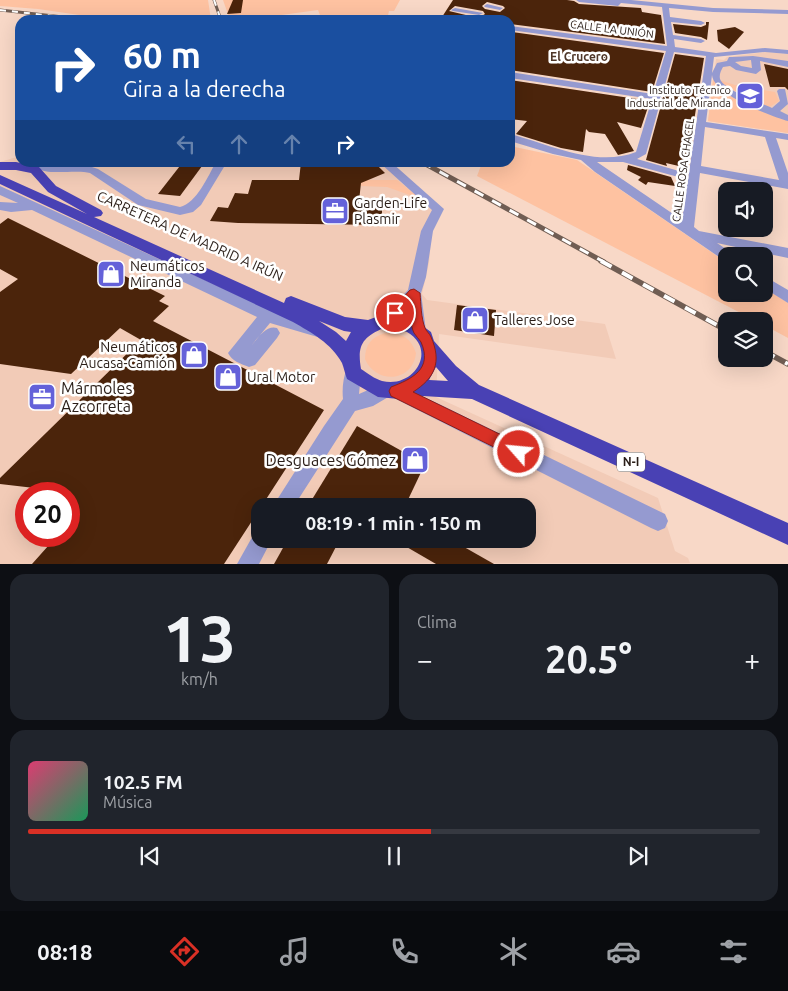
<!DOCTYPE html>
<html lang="es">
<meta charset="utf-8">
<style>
:root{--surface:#171b24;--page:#20242c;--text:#f1f3f6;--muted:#9ea1a6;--line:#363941;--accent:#d93025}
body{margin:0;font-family:Ubuntu,sans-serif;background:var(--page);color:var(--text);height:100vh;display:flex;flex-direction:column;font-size:19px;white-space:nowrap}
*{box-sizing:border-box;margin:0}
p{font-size:16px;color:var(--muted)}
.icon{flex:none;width:28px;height:28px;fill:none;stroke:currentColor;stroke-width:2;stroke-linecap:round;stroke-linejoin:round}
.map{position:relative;height:564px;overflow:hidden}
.sheet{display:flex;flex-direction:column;gap:10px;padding:10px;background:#0d0f14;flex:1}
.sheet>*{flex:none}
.hud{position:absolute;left:15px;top:15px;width:500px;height:152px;border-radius:15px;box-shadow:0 5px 20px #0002;background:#1a4fa0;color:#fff;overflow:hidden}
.controls{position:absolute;left:718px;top:182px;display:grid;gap:10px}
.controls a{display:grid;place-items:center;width:55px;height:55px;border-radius:10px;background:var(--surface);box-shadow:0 5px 20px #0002;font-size:25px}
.speed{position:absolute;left:15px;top:482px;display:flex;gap:10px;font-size:25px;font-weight:700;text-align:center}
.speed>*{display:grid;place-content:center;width:65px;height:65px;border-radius:50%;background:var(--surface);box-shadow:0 5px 20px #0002;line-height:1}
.speed .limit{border:8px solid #d22;background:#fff;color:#111}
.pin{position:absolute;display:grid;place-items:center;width:42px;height:42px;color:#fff;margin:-21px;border:2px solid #fff;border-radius:50%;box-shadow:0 1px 5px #0007}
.me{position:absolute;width:55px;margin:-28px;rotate:297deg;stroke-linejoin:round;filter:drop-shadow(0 0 4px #0008)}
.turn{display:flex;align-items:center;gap:18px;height:105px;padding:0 25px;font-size:22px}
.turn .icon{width:65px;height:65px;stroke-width:2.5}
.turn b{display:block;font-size:35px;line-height:42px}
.lanes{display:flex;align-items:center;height:48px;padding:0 25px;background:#0003;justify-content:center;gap:25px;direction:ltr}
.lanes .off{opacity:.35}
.big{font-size:38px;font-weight:700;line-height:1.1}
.sheet .widget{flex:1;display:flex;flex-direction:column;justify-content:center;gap:8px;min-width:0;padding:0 18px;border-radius:15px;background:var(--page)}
.sheet .dial{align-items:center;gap:0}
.dial b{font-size:65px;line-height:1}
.song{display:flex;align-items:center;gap:15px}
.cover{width:60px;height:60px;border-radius:8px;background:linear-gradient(135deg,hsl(340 70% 55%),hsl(150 70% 35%))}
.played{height:5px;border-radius:2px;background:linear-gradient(90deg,var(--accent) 55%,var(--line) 55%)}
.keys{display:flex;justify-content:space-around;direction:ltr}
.heat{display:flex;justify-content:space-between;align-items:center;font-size:28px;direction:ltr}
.sheet .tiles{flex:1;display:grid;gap:10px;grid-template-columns:1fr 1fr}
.widget:last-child{grid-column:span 2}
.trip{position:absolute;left:251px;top:498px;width:285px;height:50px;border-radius:15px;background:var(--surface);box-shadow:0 5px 20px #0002;font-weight:700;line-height:50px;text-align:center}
.dock{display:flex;height:80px;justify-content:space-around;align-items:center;background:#090b0e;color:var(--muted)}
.dock .icon{width:35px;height:35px}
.dock .active{color:var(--accent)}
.dock b{font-size:22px;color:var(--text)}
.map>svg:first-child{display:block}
.built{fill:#f2cbb7;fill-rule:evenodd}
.green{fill:#fec2a1}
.building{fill:#4b240b;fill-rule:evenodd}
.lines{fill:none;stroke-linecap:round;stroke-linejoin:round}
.minor{fill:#959ad0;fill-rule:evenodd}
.highway{fill:#4941b4;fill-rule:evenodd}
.rail-far2-casing{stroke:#705d53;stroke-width:3}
.rail-far1-casing{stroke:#705d53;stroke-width:5}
.rail-casing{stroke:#705d53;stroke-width:5.5}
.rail-far2{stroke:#fff;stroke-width:2;stroke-dasharray:6;stroke-linecap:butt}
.rail-far1{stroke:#fff;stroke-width:3;stroke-dasharray:10;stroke-linecap:butt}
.rail{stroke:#fff;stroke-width:4;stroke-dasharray:12;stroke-linecap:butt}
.route{fill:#d93025;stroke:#8d1f18}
.labels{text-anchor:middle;stroke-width:5;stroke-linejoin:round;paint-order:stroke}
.far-street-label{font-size:11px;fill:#2a1e18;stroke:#fff}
.far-poi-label{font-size:11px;fill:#2a1e18;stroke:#fff;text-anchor:end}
.far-neighbourhood-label{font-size:12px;font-weight:bold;fill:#4f3729;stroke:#fff}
.shield{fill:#fff;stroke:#6a625d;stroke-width:1}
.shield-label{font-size:12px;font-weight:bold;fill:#2a1e18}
.poi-label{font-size:14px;fill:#2a1e18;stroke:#fff;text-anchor:start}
.street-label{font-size:14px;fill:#2a1e18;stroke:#fff}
.near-poi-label{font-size:16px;fill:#2a1e18;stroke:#fff;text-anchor:start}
</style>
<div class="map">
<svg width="788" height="564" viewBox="0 0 788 564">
<rect width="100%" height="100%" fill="#f8d8c7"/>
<g class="built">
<polygon points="766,52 788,54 788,133 708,121 716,59 724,60 727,57"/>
<path d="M20 156V162L389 163 434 208 429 263 422 294 427 300 605 324 616 359 439 334 436 397 658 498 675 551 688 558 690 563 0 564V162ZM26 494H69V536H26ZM260 506H528V539H260Z"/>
</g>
<g class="green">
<polygon points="0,0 208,0 211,20 114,20 38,9 0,6"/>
<polygon points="223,0 400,0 394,11 389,11 387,20 322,20 318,10 244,20 230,20"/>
<polygon points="713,79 717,84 788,119 788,133 708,121"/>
<polygon points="719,80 735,85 775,92 779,101 768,108 724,85"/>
<polygon points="510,146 577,160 726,262 726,294 764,294 764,287 788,303 788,338 764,325 764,321 756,321 477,176 482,163 510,162"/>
<polygon points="361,180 397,180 421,199 387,187 361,186"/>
<path d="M385 333C401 332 411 338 416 353 413 382 376 385 365 359 365 344 372 337 385 333Z"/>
</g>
<g class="building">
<polygon points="233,0 243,0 241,13 227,14"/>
<path d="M453 0H567L574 1 579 4 641 8 642 12 661 15 665 44 510 24V20L480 17 485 14 483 11 455 6 449 11 470 16 466 15 463 20 442 17ZM487 2 503 6 505 8 500 12 485 9 482 6Z"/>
<polygon points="706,22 709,22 707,40 701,37 675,33 673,24 701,27 706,25"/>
<polygon points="735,27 744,32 729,49 718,41 717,30"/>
<polygon points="512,32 664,53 652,92 510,70 510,37"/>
<polygon points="675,54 704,58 688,159 685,158 683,167 666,163 667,166 646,160"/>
<polygon points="764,64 788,69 788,90 785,87 770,87"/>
<polygon points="510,80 650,101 641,128 617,122 634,151 618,155 605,134 589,132 586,129 583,152 561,148 516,134 527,121 510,119"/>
<polygon points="183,162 205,162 180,196 158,194"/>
<polygon points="301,162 374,162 385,173 361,183 359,201 382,202 382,225 238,223 210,221 218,207 228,208 235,193 248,194 252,180 299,180"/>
<polygon points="628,165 671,177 675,186 648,182 646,185 638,180 641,177 627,170"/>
<polygon points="8,218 165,296 159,301 169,306 153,321 324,410 224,564 32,564 57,536 69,536 69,523 76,515 69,508 69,492 0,484 0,478 141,340 120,328 71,374 0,364 0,292 18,279 0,269 0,224"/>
<polygon points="457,305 496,310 494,336 454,330"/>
<polygon points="357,426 425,464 405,506 308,506"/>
<polygon points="288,539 340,539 327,564 274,564"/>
<polygon points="408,539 450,539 494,564 436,564 405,546"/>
</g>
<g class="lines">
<g class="minor">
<path d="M576 0H631L713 8 788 10V14L713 12 669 8 670 17 701 21 705 23 701 25 671 22 673 35 701 39 705 41 701 43 674 39 675 47 716 53 765 48 788 50V54L765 52 714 57 712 73 717 63 727 61 729 57H732L753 56 788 61V67L760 61 761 70 756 74 736 70 730 66 723 67C721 71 719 74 720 79 724 90 761 103 772 108L780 101 777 91 779 89H785L788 104 780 111 788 115V121C770 116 713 94 712 75L706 122 788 134V140L776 138 788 173V189L700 173 694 227 699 231 788 248V258L717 243 732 253 734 256H726V261L722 259 595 172 581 160 553 154 510 141V134C549 144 596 168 636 152L652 99 510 78V72L653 94 666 51 510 30V26L667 46 662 7 621 3 618 6 579 2ZM674 52 706 56 682 220 597 162H623L682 178 686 177 688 175 686 173 637 159 646 154ZM751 60 752 68 741 66 735 62ZM705 127 765 137 779 180 701 166Z"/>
<polygon points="487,4 503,8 500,10 485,7 484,6"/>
<polygon points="455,8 483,13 479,15 453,11 451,10"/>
<path d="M216 162H227L201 205 193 212 180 215 138 205 90 173C77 169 46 176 38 168L43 165H86L98 169 146 199 180 207C197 203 208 176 216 162Z"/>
<path d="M379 162H391L444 209 433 231 426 277 421 293 426 331 424 335 419 337 414 335 409 308C401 316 391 329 379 325L377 321 379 317 390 309 408 290 421 231 432 210Z"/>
<path d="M0 186 281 315 326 328 328 332 326 336 321 338 270 323 247 351C255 342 265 324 277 328L280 333 277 338 255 365 249 367C241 364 232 361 228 353L257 317 32 210 11 212 0 210V202L18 203 0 195Z"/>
<polygon points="764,276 788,290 788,303 764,288"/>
<path d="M353 366 359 368 361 373 359 394 384 383 390 386 396 383 402 386 665 514 668 521 665 528 658 531 651 528 390 396 373 406 355 411 294 506H273L324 426 343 399C342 389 343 378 347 368Z"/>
<polygon points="260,530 260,539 272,539 259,564 237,564 255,532"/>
</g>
<path class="highway" d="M0 162H16L39 167 56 186 101 210 103 213 101 216 94 217 284 303 286 298 291 296 345 317 368 320 384 314 416 321 431 332 434 341 456 366 479 385 788 523V545L472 399 423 396 406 397 399 399 378 397 347 379C345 374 344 368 342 363 331 343 312 333 293 322L0 184V175L87 214 48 192 31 173 16 170H0ZM319 321 344 331 351 332 346 341 336 332ZM384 328C391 329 401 329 407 332 438 350 414 389 382 381 375 379 367 373 361 369 357 346 362 337 384 328ZM436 367 448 381 429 380Z"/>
<defs>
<g id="rail-far2">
<polyline points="214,0 221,20"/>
<polyline points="0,10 90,20"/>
</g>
<polyline id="rail-far1" points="422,162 604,262"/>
<g id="rail">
<polyline points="601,261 726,330"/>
<polyline points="764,351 788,364"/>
</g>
</defs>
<use href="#rail-far2" class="rail-far2-casing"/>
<use href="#rail-far1" class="rail-far1-casing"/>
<use href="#rail" class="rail-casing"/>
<use href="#rail-far2" class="rail-far2"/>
<use href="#rail-far1" class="rail-far1"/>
<use href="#rail" class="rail"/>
</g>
<path class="route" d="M414 289 420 293C421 304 421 318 425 328 426 331 430 334 431 337 442 362 435 378 413 392L524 446 527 452 524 457 519 459 514 457 391 396 389 391 391 387C412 379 433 369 421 342 419 339 416 336 414 333 410 325 411 314 410 305L399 316H391L389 313 410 290Z"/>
<defs>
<symbol id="university-square" viewBox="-11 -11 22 22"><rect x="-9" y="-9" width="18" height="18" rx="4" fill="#6461d9" stroke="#fff"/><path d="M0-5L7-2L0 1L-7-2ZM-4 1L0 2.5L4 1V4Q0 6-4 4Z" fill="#fff"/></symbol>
<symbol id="office-square" viewBox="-11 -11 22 22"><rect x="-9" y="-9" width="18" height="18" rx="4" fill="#6461d9" stroke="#fff"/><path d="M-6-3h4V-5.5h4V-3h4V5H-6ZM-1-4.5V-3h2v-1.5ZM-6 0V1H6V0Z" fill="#fff"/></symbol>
<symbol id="shop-square" viewBox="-11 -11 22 22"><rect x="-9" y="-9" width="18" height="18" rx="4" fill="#6461d9" stroke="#fff"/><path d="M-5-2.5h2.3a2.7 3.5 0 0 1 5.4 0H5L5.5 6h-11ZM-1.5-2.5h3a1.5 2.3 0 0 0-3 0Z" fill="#fff"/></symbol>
</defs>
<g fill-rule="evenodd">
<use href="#university-square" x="734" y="80" width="32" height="32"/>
<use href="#office-square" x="319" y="195" width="32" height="32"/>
<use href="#shop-square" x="95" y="258" width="32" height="32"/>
<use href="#shop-square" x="459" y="304" width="32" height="32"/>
<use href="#shop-square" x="178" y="339" width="32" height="32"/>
<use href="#shop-square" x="212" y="361" width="32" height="32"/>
<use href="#office-square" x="26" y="381" width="32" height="32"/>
<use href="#shop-square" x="399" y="444" width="32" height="32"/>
</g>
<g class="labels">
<g class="far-street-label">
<text transform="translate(612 29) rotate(7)" y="4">CALLE LA UNIÓN</text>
<text transform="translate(683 170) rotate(-82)" y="4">CALLE ROSA CHACEL</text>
</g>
<g class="far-poi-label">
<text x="731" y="94">Instituto Técnico<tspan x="731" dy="13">Industrial de Miranda</tspan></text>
</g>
<g class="far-neighbourhood-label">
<text x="579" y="61">El Crucero</text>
</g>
<rect class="shield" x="617" y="452.5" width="28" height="19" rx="4"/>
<g class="shield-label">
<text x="631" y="466">N-I</text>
</g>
<g class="poi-label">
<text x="354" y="208">Garden-Life<tspan x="354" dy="16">Plasmir</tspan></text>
<text x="130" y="271">Neumáticos<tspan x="130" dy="16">Miranda</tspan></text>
<text x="494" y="325">Talleres Jose</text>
<text x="175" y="352" text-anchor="end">Neumáticos<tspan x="175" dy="16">Aucasa-Camión</tspan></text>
<text x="247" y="382">Ural Motor</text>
</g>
<g class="street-label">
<text transform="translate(190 236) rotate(24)" y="5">CARRETERA DE MADRID A IRÚN</text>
</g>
<g class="near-poi-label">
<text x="61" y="394">Mármoles<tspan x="61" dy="18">Azcorreta</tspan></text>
<text x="396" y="466" text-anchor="end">Desguaces Gómez</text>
</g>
</g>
</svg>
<div class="controls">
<a><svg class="icon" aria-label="sound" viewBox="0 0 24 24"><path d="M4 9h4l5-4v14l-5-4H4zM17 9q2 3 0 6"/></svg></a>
<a><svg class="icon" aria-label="search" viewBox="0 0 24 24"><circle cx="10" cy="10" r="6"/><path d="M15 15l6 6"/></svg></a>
<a><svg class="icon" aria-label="layers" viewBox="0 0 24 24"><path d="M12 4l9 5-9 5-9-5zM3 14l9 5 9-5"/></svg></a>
</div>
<div class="speed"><div class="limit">20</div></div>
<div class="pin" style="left:395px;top:313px;background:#d93025"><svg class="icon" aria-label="arrive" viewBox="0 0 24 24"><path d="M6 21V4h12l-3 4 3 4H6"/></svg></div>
<svg class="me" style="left:519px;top:452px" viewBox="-20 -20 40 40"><circle r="17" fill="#d93025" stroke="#fff" stroke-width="3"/><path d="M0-11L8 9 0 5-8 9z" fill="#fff"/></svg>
<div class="trip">08:19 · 1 min · 150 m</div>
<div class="hud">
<div class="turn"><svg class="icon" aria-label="right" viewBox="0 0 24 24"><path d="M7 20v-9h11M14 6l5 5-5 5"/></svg><div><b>60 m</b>Gira a la derecha</div></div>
<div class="lanes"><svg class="icon off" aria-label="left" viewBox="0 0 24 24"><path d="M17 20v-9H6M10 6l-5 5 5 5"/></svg><svg class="icon off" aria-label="ahead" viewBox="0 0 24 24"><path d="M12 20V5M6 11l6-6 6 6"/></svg><svg class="icon off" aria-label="ahead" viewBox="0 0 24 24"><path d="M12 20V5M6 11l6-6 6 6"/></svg><svg class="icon" aria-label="right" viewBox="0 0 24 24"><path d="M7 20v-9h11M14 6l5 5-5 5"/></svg></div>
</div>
</div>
<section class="sheet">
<div class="tiles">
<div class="widget dial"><b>13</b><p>km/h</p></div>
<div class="widget"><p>Clima</p>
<div class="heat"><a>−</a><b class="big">20.5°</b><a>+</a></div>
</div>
<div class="widget">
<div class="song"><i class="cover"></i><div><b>102.5 FM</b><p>Música</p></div></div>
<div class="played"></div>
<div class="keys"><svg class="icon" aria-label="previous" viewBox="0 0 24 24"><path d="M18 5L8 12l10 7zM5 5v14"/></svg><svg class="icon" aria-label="pause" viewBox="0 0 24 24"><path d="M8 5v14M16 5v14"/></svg><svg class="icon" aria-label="next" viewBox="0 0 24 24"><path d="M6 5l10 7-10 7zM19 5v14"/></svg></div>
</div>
</div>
</section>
<nav class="dock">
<b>08:18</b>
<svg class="icon active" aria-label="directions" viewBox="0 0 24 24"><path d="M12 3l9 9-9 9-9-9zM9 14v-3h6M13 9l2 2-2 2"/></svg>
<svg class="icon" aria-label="music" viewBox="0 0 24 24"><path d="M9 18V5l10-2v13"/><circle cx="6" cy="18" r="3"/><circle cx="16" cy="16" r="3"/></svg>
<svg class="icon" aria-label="phone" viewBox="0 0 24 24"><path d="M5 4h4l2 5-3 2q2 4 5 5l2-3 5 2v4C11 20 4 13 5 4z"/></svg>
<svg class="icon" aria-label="climate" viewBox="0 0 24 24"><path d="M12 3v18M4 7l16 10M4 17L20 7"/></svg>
<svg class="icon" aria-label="car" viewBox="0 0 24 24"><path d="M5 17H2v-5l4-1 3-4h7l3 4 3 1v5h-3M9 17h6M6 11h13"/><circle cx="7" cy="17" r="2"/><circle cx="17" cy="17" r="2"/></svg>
<svg class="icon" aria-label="filters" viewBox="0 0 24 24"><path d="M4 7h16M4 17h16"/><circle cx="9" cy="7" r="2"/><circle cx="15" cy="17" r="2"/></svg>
</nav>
